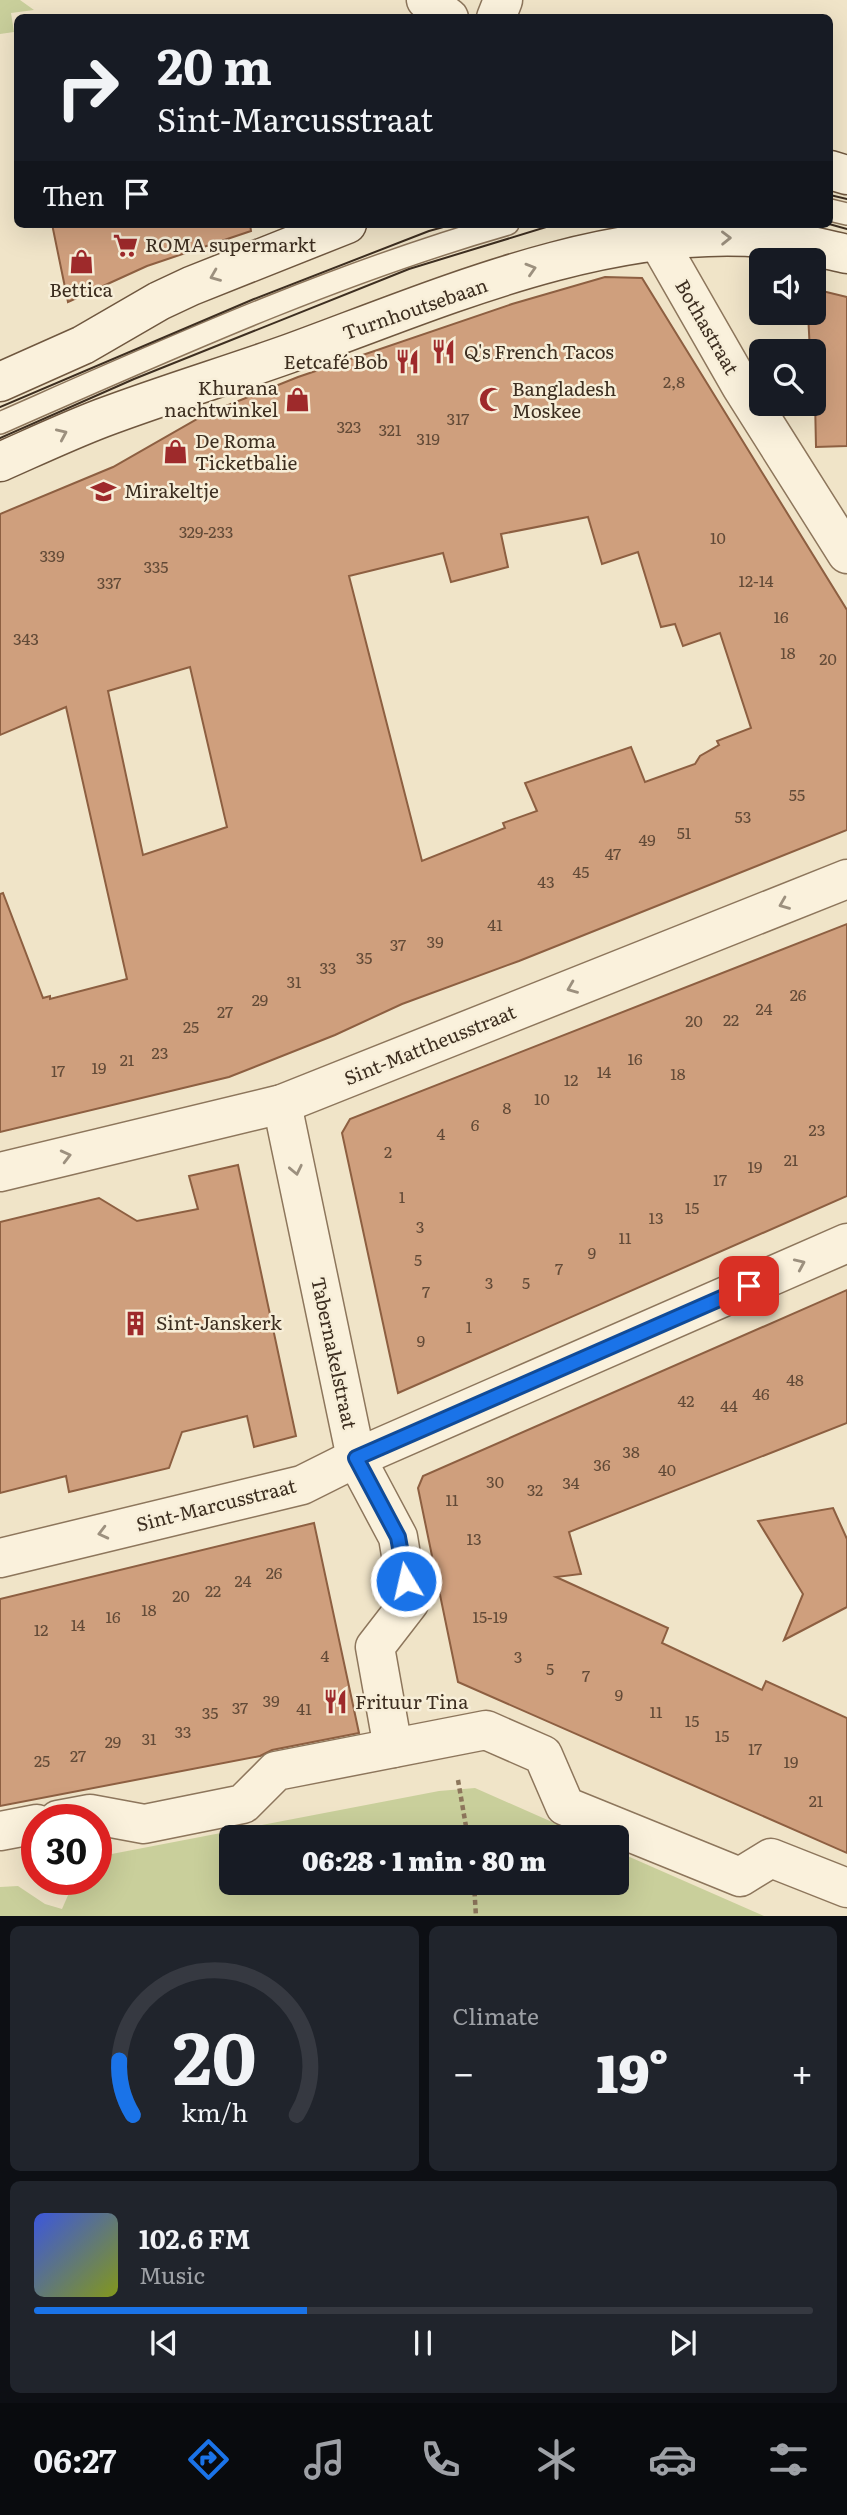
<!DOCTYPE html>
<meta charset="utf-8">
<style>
:root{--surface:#171b24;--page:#20242c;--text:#f1f3f6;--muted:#9ea1a6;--line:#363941;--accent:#1a73e8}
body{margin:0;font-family:Literata,serif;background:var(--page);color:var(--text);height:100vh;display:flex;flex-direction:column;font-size:26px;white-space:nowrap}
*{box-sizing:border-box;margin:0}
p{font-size:23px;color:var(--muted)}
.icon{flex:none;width:38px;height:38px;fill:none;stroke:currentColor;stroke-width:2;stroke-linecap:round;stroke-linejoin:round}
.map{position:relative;height:1916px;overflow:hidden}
.side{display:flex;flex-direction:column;gap:10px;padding:10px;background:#0d0f14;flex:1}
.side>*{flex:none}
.top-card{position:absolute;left:14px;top:14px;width:819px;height:214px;border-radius:10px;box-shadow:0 7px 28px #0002;background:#171b24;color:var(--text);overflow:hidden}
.buttons{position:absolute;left:749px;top:248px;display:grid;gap:14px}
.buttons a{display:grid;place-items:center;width:77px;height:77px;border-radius:10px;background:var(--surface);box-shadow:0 7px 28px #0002;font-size:35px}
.speed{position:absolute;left:21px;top:1804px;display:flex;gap:14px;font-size:35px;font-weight:700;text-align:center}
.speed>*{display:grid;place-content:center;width:91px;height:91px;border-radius:50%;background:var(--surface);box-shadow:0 7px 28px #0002;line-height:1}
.speed .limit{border:10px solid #d22;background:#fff;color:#111}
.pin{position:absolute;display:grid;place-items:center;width:60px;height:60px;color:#fff;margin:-30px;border-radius:14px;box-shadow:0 4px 10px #0006}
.me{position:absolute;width:77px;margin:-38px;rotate:351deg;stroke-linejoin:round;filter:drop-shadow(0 0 5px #0008)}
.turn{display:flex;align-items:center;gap:24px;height:147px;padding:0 28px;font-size:32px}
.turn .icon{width:91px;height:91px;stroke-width:2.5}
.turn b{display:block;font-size:49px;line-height:60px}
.then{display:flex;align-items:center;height:66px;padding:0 28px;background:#0003;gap:14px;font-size:26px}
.big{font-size:52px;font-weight:800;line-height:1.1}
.side .tile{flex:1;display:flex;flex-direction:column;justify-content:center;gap:10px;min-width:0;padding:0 24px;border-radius:10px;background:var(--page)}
.side .dial{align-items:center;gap:0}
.dial svg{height:182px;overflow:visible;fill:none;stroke:var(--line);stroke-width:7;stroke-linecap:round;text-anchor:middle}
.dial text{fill:var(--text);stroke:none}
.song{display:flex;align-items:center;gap:21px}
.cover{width:84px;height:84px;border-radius:10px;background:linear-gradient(135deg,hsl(230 70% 55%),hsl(70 70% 35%))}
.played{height:7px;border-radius:4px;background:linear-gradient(90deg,var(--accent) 35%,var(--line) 35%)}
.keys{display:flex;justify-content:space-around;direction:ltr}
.heat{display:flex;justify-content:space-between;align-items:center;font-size:38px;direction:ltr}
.side .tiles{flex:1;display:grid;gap:10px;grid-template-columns:1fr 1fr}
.tile:last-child{grid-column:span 2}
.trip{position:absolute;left:219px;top:1825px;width:410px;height:70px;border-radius:10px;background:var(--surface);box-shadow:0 7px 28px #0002;font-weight:800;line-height:70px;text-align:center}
.tabs{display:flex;height:112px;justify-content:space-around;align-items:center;background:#090b0e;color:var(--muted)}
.tabs .icon{width:49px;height:49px}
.tabs .active{color:var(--accent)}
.tabs b{font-size:32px;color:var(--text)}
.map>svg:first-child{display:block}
.green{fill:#c9cf9b}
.building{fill:#cf9f7d;stroke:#8d5f41;stroke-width:2;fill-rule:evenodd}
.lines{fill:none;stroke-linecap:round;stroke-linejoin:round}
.lane-casing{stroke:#8d765c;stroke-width:24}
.street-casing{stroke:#8d765c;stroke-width:41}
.secondary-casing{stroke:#6f573f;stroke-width:41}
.path{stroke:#8d765c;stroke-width:4.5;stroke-dasharray:5 3.5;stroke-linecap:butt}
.lane{stroke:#faf1dc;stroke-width:21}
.street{stroke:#faf1dc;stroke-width:38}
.secondary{stroke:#faf1dc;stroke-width:38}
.tram{stroke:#3d2e20;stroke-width:2}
.oneway{stroke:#9c907e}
.route-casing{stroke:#114b97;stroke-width:18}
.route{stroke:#1a73e8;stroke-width:12}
.labels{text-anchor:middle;stroke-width:5;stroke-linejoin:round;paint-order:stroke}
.number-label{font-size:16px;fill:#624a37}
.poi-label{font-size:19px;fill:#3d2e20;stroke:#f7eed8;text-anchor:start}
.street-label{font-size:19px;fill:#3d2e20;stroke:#f7eed8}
</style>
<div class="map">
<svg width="847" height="1917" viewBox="0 0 847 1917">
<rect width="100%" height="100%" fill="#f0e4c8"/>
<g class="green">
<polygon points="0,0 20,0 34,10 11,13 14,32 0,34"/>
<polygon points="475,1788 586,1837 231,1838 231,1883 616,1883 616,1851 764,1916 0,1916 0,1887 18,1886 45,1904 62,1909 69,1893 81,1880 96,1880 96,1857 439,1791"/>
</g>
<g class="building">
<polygon points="52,224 250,224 251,231 147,266 68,302"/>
<path d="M605 277 642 278 847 610V830L519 961 402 1004 335 1035 229 1077 0 1132V894L3 893 43 998 50 996V999L127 979 66 707 0 735V514L113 467 206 414 298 377 512 304ZM588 517 602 564 638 552 661 627 675 624 683 646 720 633 751 728 717 741 719 745 700 756 695 764 645 782 631 747 525 783 537 811 503 823 505 828 422 861 349 576 443 553 451 582 508 567 501 534ZM190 667 227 827 143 855 108 691Z"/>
<polygon points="814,289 847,297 847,446 816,447 814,352 810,352 808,313 814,313"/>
<polygon points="847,924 847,1196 398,1393 342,1133 350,1119"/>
<polygon points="238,1165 296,1436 254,1447 247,1416 182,1432 169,1468 69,1492 66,1476 0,1493 0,1222 99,1198 137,1221 198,1209 189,1176"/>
<polygon points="847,1290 847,1423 569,1532 581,1574 556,1577 668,1628 662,1643 762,1690 766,1681 847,1718 847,1853 458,1682 418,1488 423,1476"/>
<polygon points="833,1508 847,1539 847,1607 784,1640 803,1594 758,1521"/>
<polygon points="314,1523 359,1733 272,1750 260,1756 0,1806 0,1599"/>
</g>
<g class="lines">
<defs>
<g id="lane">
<polyline points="830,210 847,214"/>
<path d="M0 423C166 350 333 274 508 224"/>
</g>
<g id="street">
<polyline points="426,0 449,18"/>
<polyline points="496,18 503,0"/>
<polyline points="645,224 658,241 741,386 847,554"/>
<polyline points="282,1104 356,1458 398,1537 409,1603 375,1647 393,1748"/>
<polyline points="0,1172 282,1104 847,879"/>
<polyline points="0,1558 302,1485 356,1458 847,1243"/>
<polyline points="58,1820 90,1814 144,1824 243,1804 276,1771 486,1730 543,1755 565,1806 740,1877 771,1858 847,1888"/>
<polyline points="0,1831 37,1824"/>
</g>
<g id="secondary">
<polyline points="830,170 847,175"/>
<polyline points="0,382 83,345 159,301 191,286 347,224"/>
<path d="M0 462C34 447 68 431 102 418 163 395 226 376 288 354 436 300 603 225 764 238 792 241 820 248 847 254"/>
</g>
</defs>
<use href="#lane" class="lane-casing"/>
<use href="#street" class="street-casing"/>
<use href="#secondary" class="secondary-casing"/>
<g class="path">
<polyline points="458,1780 468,1838"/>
<polyline points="474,1883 476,1917"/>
</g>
<use href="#lane" class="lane"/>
<use href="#street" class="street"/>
<use href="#secondary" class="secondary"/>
<g class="tram">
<polyline points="830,195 847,199"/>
<polyline points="829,224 847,229"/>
<polyline points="0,407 254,299 429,231 454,224"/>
<polyline points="0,438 134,379 409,269 556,224"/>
</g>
</g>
<defs><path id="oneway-chevron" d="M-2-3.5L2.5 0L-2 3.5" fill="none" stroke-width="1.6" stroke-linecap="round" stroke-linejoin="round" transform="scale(1.75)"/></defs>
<g class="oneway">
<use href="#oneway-chevron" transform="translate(726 238) rotate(-1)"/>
<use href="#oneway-chevron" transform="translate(531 269) rotate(-17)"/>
<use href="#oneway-chevron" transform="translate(215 276) rotate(158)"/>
<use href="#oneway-chevron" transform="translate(62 434) rotate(-24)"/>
<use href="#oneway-chevron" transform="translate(784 904) rotate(158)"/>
<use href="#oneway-chevron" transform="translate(572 988) rotate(158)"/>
<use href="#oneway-chevron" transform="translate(66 1156) rotate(-14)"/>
<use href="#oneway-chevron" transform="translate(296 1170) rotate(78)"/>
<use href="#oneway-chevron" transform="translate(800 1264) rotate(-24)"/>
<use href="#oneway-chevron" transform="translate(103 1533) rotate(166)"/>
</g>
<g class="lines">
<defs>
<polyline id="route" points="406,1581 398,1537 356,1458 749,1286"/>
</defs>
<use href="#route" class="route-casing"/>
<use href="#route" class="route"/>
</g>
<defs>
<symbol id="supermarket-bare" viewBox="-9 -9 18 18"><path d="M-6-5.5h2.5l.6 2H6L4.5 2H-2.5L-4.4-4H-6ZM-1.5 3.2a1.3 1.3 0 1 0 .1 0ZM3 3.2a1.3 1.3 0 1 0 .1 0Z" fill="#9e2a2b" stroke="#f7eed8" stroke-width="2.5" paint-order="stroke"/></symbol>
<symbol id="shop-bare" viewBox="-9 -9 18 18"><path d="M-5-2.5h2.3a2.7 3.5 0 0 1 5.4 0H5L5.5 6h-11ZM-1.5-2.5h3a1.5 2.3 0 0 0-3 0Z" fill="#9e2a2b" stroke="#f7eed8" stroke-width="2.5" paint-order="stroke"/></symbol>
<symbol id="restaurant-bare" viewBox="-9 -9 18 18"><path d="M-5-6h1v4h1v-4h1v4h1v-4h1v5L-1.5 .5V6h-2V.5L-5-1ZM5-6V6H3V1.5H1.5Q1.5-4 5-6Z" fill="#9e2a2b" stroke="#f7eed8" stroke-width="2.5" paint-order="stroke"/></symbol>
<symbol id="mosque-bare" viewBox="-9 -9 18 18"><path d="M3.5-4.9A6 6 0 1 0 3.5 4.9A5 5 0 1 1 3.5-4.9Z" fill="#9e2a2b" stroke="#f7eed8" stroke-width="2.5" paint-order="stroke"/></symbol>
<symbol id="school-bare" viewBox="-9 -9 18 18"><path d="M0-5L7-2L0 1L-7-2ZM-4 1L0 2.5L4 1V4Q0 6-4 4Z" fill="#9e2a2b" stroke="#f7eed8" stroke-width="2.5" paint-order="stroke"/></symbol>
<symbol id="building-bare" viewBox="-9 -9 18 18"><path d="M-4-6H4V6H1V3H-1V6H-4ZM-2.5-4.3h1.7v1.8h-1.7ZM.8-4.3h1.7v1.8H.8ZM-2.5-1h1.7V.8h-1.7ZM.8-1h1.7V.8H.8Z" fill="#9e2a2b" stroke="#f7eed8" stroke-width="2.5" paint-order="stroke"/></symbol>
</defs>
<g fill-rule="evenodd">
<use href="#supermarket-bare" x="108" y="228" width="35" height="35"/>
<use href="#shop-bare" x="64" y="244" width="35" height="35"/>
<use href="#restaurant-bare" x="426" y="334" width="35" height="35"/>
<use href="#restaurant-bare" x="390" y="344" width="35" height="35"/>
<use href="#shop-bare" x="280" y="382" width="35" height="35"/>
<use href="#mosque-bare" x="474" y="382" width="35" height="35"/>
<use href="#shop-bare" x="158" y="434" width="35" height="35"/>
<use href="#school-bare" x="86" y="474" width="35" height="35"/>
<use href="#building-bare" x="118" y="1306" width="35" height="35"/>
<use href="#restaurant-bare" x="318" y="1684" width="35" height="35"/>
</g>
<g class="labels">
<g class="number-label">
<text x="674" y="388">2,8</text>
<text x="458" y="425">317</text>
<text x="349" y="433">323</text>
<text x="390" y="436">321</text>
<text x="428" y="445">319</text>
<text x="206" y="538">329-233</text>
<text x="718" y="544">10</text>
<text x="52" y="562">339</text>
<text x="156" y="573">335</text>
<text x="756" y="587">12-14</text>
<text x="109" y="589">337</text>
<text x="781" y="623">16</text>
<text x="26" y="645">343</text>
<text x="788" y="659">18</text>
<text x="828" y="665">20</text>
<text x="797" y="801">55</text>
<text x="743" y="823">53</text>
<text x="684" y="839">51</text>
<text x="647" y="846">49</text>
<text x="613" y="860">47</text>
<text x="581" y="878">45</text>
<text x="546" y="888">43</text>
<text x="495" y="931">41</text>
<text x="435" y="948">39</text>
<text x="398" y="951">37</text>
<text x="364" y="964">35</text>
<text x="328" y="974">33</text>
<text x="294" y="988">31</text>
<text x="798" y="1001">26</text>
<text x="260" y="1006">29</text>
<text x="764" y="1015">24</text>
<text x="225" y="1018">27</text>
<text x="731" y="1026">22</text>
<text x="694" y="1027">20</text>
<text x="191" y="1033">25</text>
<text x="160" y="1059">23</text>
<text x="635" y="1065">16</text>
<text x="127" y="1066">21</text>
<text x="99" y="1074">19</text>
<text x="58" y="1077">17</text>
<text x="604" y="1078">14</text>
<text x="678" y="1080">18</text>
<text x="571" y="1086">12</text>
<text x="542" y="1105">10</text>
<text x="507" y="1114">8</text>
<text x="475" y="1131">6</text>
<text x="817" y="1136">23</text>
<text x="441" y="1140">4</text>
<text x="388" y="1158">2</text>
<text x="791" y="1166">21</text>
<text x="755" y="1173">19</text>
<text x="720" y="1186">17</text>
<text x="402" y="1203">1</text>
<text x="692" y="1214">15</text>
<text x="656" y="1224">13</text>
<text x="420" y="1233">3</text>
<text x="625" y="1244">11</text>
<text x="592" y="1259">9</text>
<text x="418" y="1266">5</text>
<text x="559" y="1275">7</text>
<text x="489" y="1289">3</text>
<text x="526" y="1289">5</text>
<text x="426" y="1298">7</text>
<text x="469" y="1333">1</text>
<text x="421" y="1347">9</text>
<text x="795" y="1386">48</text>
<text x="761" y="1400">46</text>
<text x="686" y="1407">42</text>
<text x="729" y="1412">44</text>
<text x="631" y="1458">38</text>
<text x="602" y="1471">36</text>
<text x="667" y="1476">40</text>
<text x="495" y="1488">30</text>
<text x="571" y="1489">34</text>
<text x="535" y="1496">32</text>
<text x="452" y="1506">11</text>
<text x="474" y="1545">13</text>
<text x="274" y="1579">26</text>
<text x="243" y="1587">24</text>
<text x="213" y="1597">22</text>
<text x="181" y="1602">20</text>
<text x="149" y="1616">18</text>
<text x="113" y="1623">16</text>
<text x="490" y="1623">15-19</text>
<text x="78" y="1631">14</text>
<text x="41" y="1636">12</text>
<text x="325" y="1662">4</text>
<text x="518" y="1663">3</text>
<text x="550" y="1675">5</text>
<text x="586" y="1682">7</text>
<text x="619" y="1701">9</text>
<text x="271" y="1707">39</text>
<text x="240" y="1714">37</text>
<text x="304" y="1715">41</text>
<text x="656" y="1718">11</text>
<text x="210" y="1719">35</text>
<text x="692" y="1727">15</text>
<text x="183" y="1738">33</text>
<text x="722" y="1742">15</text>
<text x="149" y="1745">31</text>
<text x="113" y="1748">29</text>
<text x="755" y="1755">17</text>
<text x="78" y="1762">27</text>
<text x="42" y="1767">25</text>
<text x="791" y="1768">19</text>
<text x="816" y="1807">21</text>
</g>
<g class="poi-label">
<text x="145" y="252">ROMA supermarkt</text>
<text x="81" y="297" text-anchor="middle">Bettica</text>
<text x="464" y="359">Q's French Tacos</text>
<text x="388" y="369" text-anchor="end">Eetcafé Bob</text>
<text x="278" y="395" text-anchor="end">Khurana<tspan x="278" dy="22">nachtwinkel</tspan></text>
<text x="512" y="396">Bangladesh<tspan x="512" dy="22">Moskee</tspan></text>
<text x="195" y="448">De Roma<tspan x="195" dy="22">Ticketbalie</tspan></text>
<text x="124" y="498">Mirakeltje</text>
<text x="156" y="1330">Sint-Janskerk</text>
<text x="355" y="1709">Frituur Tina</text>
</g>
<g class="street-label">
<text transform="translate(415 309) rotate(-19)" y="7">Turnhoutsebaan</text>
<text transform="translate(707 327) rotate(60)" y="7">Bothastraat</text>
<text transform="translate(430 1045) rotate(-22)" y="7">Sint-Mattheusstraat</text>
<text transform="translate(334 1353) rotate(78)" y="7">Tabernakelstraat</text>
<text transform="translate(216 1505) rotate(-14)" y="7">Sint-Marcusstraat</text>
</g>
</g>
</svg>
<div class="buttons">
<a><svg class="icon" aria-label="sound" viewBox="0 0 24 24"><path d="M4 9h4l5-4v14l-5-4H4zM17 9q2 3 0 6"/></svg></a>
<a><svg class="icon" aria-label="search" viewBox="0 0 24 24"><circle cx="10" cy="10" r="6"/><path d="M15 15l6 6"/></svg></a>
</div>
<div class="speed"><div class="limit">30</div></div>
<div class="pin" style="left:749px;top:1286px;background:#d93025"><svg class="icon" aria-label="arrive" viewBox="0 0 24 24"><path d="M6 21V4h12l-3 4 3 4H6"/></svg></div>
<svg class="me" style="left:406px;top:1581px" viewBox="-20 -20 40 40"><circle r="17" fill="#1a73e8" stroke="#fff" stroke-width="3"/><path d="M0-11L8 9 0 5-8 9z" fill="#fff"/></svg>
<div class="trip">06:28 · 1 min · 80 m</div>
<div class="top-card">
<div class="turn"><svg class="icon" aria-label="right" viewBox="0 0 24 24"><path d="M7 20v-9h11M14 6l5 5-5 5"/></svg><div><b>20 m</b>Sint-Marcusstraat</div></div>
<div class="then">Then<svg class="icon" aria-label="arrive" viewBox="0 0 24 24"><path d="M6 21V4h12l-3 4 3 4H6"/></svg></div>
</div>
</div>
<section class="side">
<div class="tiles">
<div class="tile dial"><svg viewBox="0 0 100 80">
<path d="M14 69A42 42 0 1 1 86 69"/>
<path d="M14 69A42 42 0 0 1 8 45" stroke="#1a73e8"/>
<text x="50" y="56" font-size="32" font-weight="700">20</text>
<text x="50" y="72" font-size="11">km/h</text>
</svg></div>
<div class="tile"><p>Climate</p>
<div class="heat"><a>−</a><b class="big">19°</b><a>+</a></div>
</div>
<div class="tile">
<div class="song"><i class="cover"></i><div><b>102.6 FM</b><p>Music</p></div></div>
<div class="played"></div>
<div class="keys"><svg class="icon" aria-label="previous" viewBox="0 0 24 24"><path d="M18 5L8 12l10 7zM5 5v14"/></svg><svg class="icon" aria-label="pause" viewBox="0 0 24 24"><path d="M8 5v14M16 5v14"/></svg><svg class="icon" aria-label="next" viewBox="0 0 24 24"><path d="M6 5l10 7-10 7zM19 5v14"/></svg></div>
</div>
</div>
</section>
<nav class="tabs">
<b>06:27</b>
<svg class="icon active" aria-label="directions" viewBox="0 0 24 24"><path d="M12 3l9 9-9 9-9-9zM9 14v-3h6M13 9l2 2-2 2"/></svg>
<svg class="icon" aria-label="music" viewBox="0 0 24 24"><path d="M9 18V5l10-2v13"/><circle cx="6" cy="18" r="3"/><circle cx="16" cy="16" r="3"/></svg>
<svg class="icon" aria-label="phone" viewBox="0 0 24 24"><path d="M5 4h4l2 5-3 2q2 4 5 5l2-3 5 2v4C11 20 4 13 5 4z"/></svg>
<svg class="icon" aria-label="climate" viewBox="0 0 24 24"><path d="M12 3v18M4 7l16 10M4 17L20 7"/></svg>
<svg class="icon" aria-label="car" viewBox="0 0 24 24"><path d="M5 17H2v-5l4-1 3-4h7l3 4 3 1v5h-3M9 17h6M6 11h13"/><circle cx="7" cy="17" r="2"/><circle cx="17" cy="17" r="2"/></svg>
<svg class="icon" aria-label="filters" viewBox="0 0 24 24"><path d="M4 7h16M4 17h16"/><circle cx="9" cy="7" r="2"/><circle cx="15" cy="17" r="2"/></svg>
</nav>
